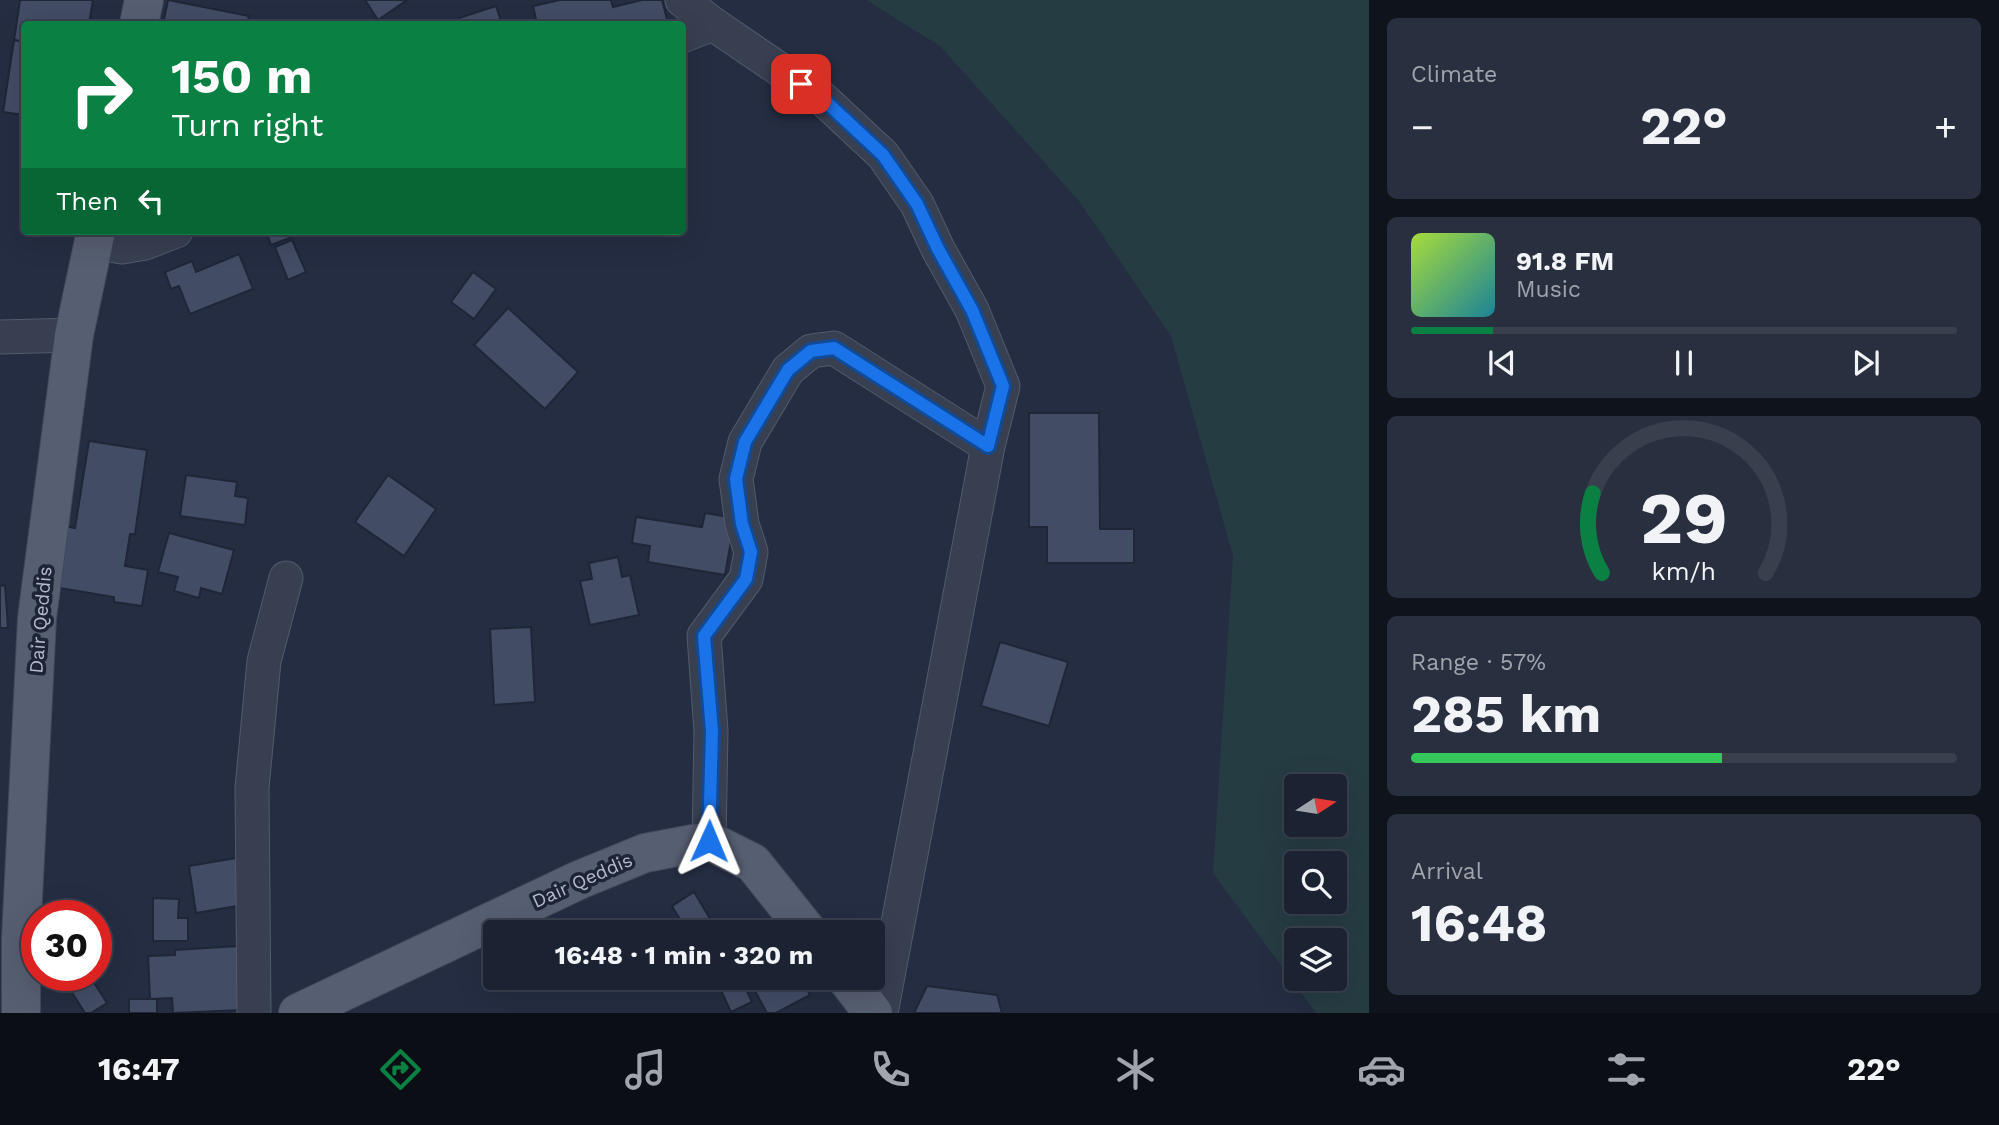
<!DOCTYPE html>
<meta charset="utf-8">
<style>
:root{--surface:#1b2232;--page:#282f3e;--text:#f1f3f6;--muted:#a0a4ac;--line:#393f4d;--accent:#0b8043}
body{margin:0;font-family:"Work Sans",sans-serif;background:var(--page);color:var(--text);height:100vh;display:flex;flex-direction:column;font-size:26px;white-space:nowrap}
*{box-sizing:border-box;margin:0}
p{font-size:23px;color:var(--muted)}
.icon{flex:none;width:38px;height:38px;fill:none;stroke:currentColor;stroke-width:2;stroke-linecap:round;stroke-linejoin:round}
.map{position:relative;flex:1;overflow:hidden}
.sheet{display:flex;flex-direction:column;gap:18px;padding:18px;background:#0f131c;width:630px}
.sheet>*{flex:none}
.guide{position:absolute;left:21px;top:21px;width:665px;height:214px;border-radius:7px;box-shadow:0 7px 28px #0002,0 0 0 2px var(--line);background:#0b8043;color:#fff;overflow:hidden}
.needle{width:46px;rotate:78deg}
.tools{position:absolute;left:1284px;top:774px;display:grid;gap:14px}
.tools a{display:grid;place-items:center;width:63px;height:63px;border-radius:7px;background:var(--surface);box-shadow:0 7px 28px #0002,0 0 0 2px var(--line);font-size:35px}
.speed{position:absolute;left:21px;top:900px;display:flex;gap:14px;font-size:35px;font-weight:700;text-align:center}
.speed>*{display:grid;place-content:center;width:91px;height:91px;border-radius:50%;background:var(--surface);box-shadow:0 7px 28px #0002,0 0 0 2px var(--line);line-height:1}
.speed .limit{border:10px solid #d22;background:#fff;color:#111}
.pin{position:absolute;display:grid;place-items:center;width:60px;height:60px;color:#fff;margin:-30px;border-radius:14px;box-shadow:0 4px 10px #0006}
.me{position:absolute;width:77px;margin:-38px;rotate:1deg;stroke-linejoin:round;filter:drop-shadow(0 0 5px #0008)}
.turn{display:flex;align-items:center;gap:24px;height:147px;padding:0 35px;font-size:32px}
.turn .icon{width:91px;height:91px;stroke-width:2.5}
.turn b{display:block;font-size:49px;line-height:60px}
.then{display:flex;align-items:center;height:66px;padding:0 35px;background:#0003;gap:14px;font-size:26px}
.big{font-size:52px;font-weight:700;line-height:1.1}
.sheet .tile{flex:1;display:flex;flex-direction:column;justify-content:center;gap:10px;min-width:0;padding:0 24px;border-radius:10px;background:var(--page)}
.sheet .dial{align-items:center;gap:0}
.dial svg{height:182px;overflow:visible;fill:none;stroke:var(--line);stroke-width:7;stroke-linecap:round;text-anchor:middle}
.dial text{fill:var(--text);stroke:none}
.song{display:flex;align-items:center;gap:21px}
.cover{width:84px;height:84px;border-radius:10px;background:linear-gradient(135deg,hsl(80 70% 55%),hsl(190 70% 35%))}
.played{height:7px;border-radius:4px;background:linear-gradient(90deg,var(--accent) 15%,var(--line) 15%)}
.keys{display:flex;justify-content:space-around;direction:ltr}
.heat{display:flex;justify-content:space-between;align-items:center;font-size:38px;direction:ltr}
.charge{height:10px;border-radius:5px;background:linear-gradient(90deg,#34c759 57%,var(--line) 0)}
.trip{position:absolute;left:483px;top:920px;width:402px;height:70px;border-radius:7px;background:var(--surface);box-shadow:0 7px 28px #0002,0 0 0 2px var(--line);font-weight:700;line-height:70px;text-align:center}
.dock{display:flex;height:112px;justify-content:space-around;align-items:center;background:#0b0e14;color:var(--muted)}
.dock .icon{width:49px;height:49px}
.dock .current{color:var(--accent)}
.dock b{font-size:32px;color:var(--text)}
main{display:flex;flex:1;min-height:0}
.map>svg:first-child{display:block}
.green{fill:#263c43;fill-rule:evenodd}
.building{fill:#424c64;stroke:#1f2638;stroke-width:2}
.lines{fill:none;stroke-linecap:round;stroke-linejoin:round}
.minor-casing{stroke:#535a6c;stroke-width:35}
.major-casing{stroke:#42485a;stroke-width:40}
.minor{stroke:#383f51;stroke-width:33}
.major{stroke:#565e71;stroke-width:38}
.route-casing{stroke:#114b97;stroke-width:18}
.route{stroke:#1a73e8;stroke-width:12}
.labels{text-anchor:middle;stroke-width:7;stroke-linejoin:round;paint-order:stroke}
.street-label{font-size:19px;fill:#b5bbcc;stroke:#1d2436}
</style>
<main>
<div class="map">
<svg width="1369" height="1013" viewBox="0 0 1369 1013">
<rect width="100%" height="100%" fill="#242d42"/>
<path class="green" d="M866 0H1369V1013H1316L1213 873 1233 556 1171 336 1079 201 940 46ZM1297 786H1335V824H1297ZM1297 863H1335V901H1297ZM1297 940H1335V978H1297Z"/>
<g class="building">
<polygon points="20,0 93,0 89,24 24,24 24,42 14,40"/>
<polygon points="168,0 249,16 247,24 163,24"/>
<polygon points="365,0 407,0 378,20"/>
<polygon points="560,0 611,0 613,7 642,0 662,0 668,23 537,24 533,6"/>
<polygon points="496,6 502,24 461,24 459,18"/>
<polygon points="14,40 24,42 24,115 3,112"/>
<polygon points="266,231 290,231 292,237 271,245"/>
<polygon points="292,240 306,272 288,280 275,247"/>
<polygon points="239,254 253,289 190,314 179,286 171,289 165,272 192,261 196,272"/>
<polygon points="473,272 496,289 474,319 451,302"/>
<polygon points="508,308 578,372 545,409 474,345"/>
<polygon points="1029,413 1099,413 1100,529 1134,529 1134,563 1047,563 1047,527 1029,527"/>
<polygon points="89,441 147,450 135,534 130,534 125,566 148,570 142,606 114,602 114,597 54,587 64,526 75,528"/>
<polygon points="186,475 237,482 235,496 248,498 245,525 180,516"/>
<polygon points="388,475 436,509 404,556 355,522"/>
<polygon points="705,513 735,518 725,575 648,562 650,546 632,543 636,517 702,527"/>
<polygon points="169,533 234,550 222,594 201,588 199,598 174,591 178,577 158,572"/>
<polygon points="618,557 622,577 630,575 639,615 590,625 580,581 592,579 589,563"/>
<polygon points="5,585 8,628 0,628 0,586"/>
<polygon points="531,627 535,702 494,705 490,629"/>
<polygon points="1000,642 1068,662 1049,726 981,706"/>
<polygon points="236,858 243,905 196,913 189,866"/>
<polygon points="694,892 718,932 716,933 688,933 672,906"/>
<polygon points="153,898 179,899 178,918 188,918 188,941 153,941"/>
<polygon points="238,946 242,1010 173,1013 172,998 150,999 148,956 175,955 175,950"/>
<polygon points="73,975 89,975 107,1003 91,1013 85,1013 64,980"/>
<polygon points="715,978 741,978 752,1002 731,1012"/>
<polygon points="748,978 801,978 810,995 776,1013 767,1013"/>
<polygon points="927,986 997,995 1002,1013 914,1013"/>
<rect x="129" y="999" width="28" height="14"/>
</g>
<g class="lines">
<defs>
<g id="minor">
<polyline points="682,0 713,24 823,99 883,155 917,204 938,249 972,310 1003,386 988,446 834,348 811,351 788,370 745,442 736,479 742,524 751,552 746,579 704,636 711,731 709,841"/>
<polyline points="682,36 713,24"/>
<polyline points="93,242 122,247 145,243 176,231"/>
<polyline points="0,337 74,335"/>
<polyline points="254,1013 252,788 264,661 286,578"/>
<polyline points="881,1013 988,446"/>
</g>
<g id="major">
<polyline points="139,24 144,0"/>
<polyline points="846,978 873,1013"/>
<polyline points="21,1013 21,938 37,618 74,335 96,231"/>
<polyline points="298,1013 579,880 645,853 709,841 753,863 809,933"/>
</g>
</defs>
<use href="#minor" class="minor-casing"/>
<use href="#major" class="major-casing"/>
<use href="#minor" class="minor"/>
<use href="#major" class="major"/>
</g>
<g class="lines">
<defs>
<polyline id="route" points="709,841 712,731 704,636 746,579 751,552 742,524 736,479 745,442 788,370 811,351 834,348 988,446 1003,386 972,310 938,249 917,204 883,155 823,99 801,84"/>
</defs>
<use href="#route" class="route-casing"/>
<use href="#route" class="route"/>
</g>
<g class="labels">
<g class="street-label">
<text transform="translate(40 620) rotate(-85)" y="7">Dair Qeddis</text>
<text transform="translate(582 880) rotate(-24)" y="7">Dair Qeddis</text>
</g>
</g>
</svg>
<div class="tools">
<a><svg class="needle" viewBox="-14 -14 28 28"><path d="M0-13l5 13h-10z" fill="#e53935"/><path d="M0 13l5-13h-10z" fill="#a0a4ac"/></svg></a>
<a><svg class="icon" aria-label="search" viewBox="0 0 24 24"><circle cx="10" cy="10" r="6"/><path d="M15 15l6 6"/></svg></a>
<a><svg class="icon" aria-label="layers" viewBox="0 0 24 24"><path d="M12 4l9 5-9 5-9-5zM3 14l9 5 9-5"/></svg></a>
</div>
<div class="speed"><div class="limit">30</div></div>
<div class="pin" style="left:801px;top:84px;background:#d93025"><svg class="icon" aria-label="arrive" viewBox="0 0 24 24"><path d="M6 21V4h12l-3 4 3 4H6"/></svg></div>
<svg class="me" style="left:709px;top:841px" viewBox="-20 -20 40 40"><path d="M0-17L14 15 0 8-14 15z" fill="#1a73e8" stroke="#fff" stroke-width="4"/></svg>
<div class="trip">16:48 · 1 min · 320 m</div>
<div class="guide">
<div class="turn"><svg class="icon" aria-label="right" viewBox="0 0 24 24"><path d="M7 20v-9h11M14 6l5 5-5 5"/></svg><div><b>150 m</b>Turn right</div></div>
<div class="then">Then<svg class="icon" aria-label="left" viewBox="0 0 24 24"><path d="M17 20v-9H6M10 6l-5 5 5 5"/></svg></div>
</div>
</div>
<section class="sheet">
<div class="tile"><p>Climate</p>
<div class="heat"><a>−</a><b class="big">22°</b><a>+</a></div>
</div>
<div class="tile">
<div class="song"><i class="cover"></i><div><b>91.8 FM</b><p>Music</p></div></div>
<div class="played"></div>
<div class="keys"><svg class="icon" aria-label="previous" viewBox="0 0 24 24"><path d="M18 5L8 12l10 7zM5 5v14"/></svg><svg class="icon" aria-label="pause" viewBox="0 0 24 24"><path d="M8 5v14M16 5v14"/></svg><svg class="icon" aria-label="next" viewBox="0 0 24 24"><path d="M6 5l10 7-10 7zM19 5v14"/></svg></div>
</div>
<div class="tile dial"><svg viewBox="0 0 100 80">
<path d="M14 69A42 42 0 1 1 86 69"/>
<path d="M14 69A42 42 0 0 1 10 34" stroke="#0b8043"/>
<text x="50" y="56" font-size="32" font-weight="700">29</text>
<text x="50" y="72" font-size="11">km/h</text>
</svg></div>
<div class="tile"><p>Range · 57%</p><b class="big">285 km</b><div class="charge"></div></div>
<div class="tile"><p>Arrival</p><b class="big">16:48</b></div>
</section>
</main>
<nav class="dock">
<b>16:47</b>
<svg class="icon current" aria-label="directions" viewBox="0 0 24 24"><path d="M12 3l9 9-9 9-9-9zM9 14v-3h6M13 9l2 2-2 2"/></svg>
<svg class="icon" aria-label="music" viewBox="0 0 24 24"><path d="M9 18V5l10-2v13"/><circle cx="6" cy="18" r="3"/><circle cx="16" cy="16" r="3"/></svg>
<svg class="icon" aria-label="phone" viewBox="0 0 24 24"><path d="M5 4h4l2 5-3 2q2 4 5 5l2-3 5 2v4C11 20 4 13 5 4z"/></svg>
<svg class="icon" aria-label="climate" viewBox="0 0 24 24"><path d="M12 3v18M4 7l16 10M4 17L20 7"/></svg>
<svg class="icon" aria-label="car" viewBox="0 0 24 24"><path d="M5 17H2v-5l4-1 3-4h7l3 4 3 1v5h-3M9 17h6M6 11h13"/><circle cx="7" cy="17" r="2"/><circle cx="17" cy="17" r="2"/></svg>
<svg class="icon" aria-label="filters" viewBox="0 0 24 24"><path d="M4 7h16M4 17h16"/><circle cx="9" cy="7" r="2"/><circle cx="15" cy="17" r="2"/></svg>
<b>22°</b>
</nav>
